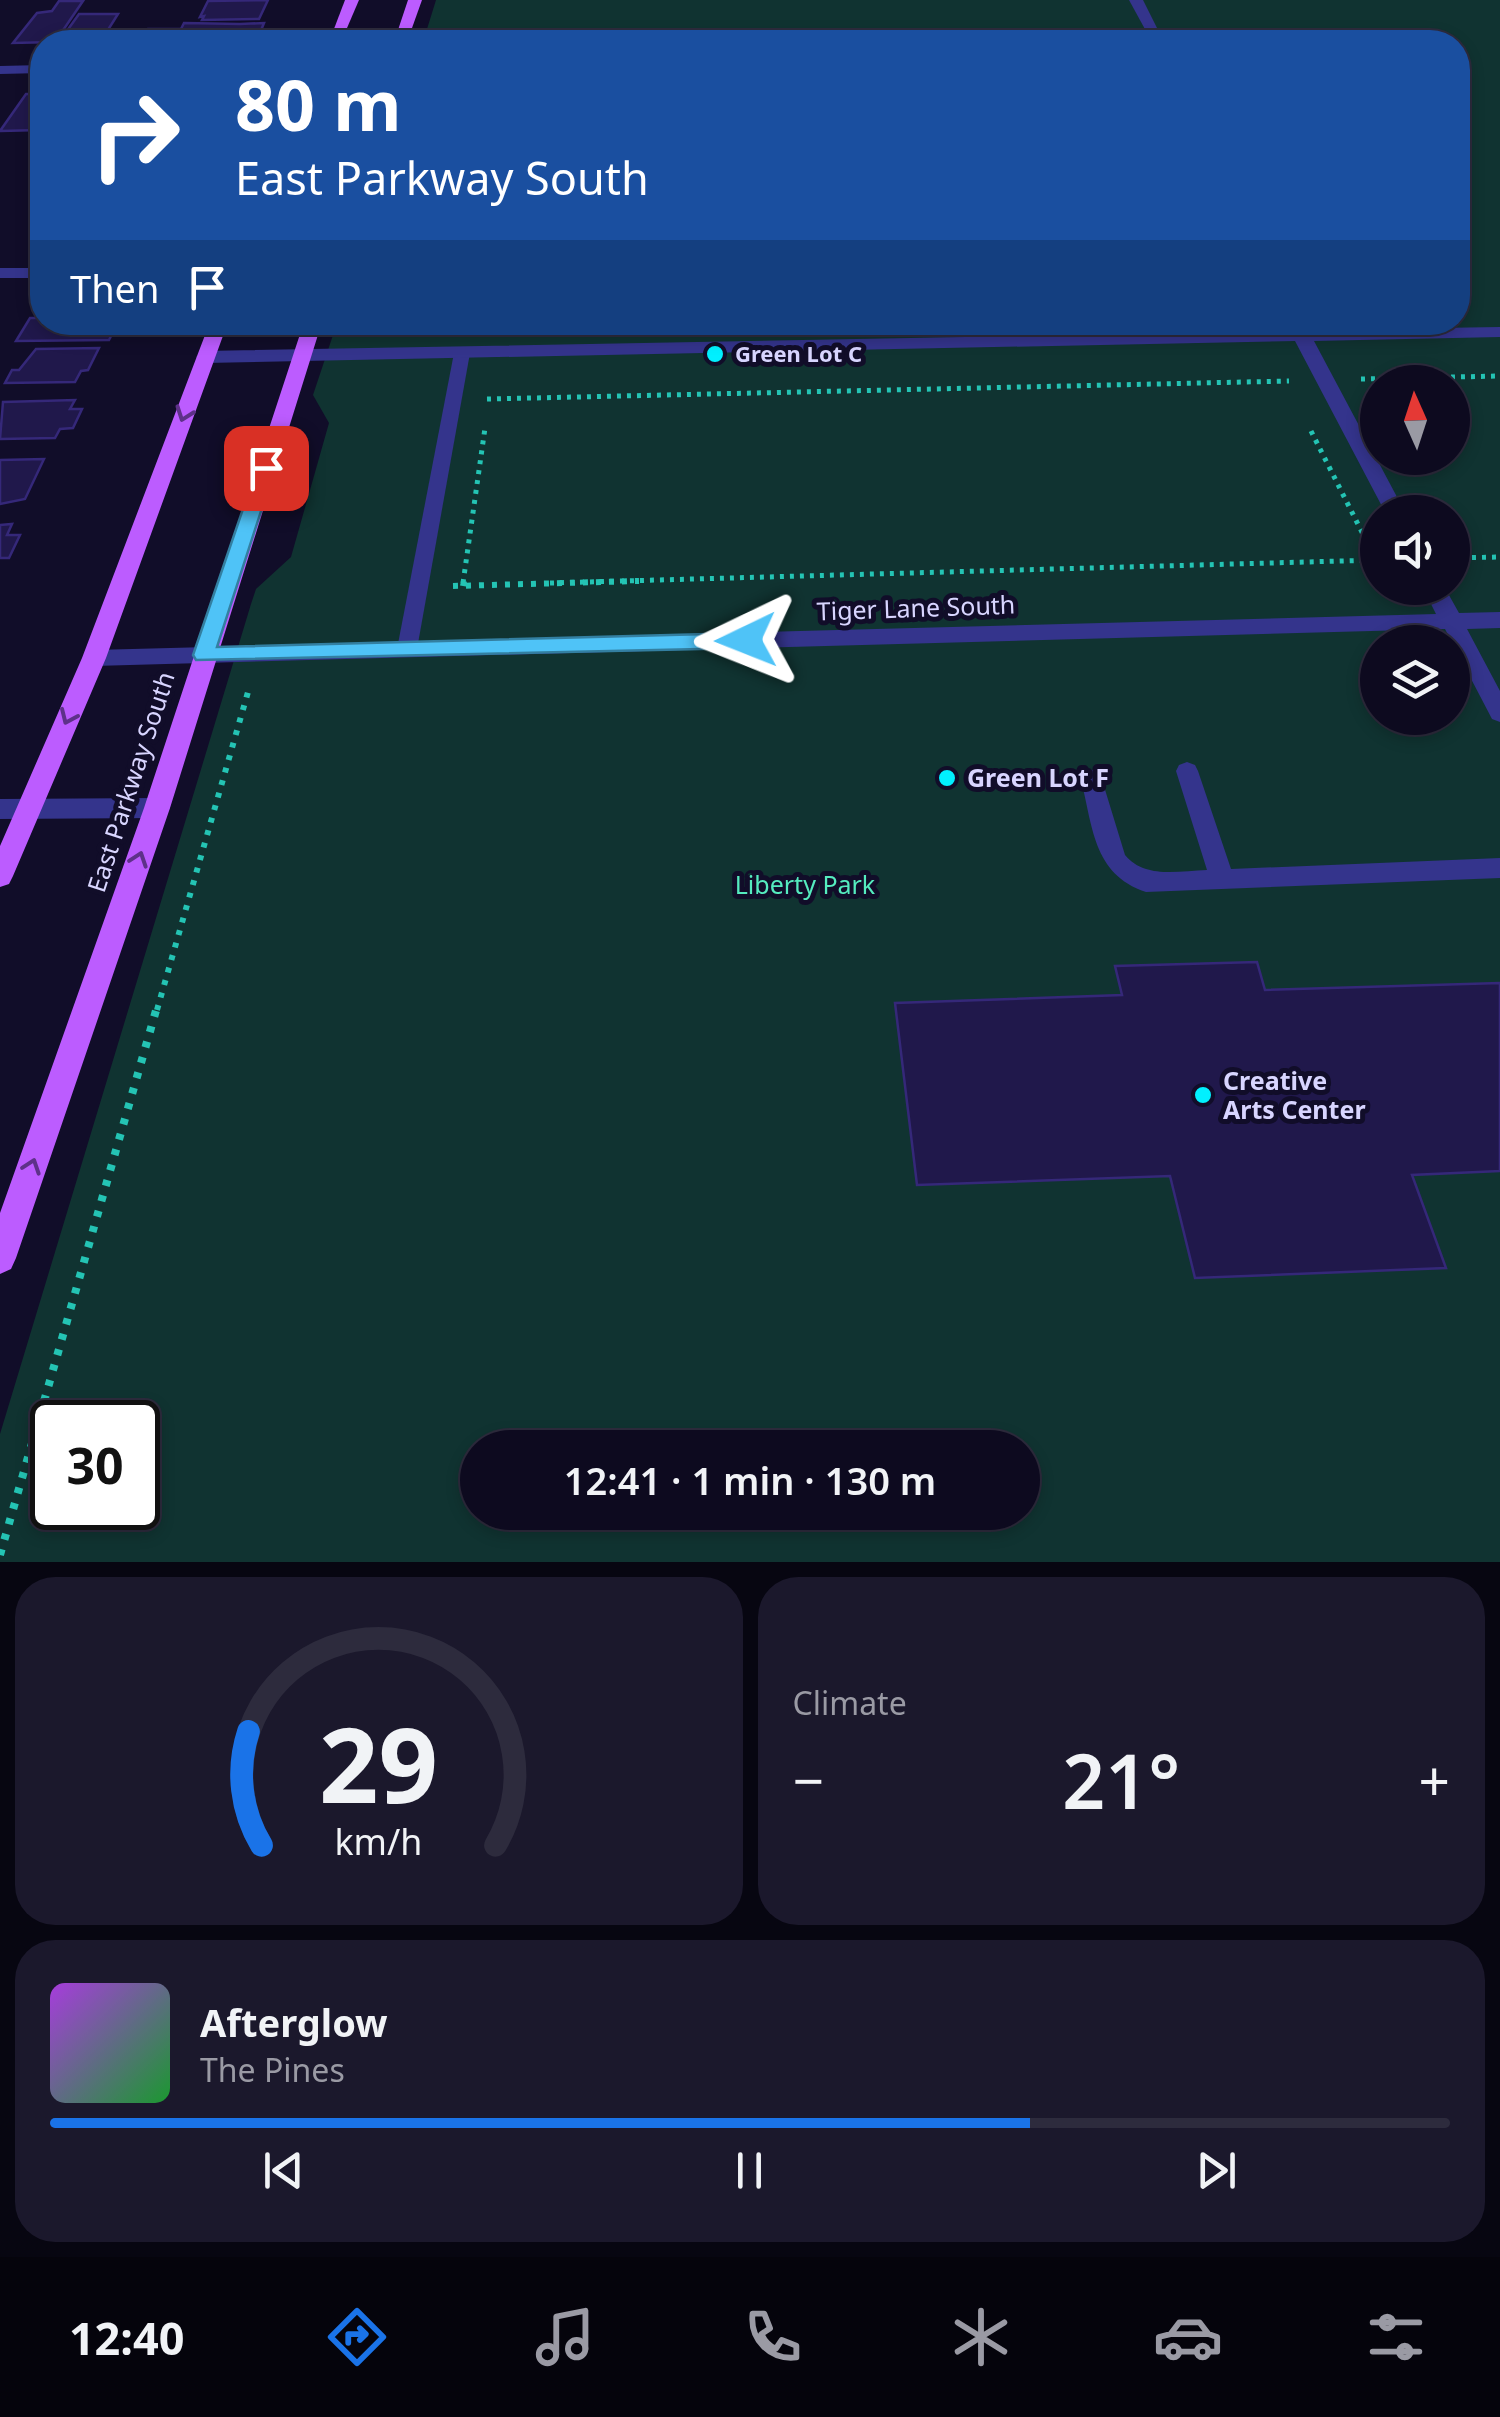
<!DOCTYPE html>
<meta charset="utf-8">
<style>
:root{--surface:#0d0a1f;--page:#1b182c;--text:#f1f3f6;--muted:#9a9aa4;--line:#2d2b3d;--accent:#1a73e8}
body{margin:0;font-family:"Noto Sans",sans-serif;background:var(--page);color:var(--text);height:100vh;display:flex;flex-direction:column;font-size:38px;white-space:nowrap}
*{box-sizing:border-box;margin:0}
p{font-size:32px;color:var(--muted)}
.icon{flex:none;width:55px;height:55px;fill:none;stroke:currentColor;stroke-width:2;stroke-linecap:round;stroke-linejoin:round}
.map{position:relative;height:1562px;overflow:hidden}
.panel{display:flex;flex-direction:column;gap:15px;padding:15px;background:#070611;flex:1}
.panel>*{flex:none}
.guide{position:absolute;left:30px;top:30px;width:1440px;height:305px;border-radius:40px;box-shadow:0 5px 15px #0003,0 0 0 2px var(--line);background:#1a4fa0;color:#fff;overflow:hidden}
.needle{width:65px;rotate:357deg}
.tools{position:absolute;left:1360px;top:365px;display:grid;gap:20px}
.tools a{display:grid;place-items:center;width:110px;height:110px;border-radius:50%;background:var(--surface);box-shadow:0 5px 15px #0003,0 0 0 2px var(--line);font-size:50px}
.speed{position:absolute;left:30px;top:1400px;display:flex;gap:20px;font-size:50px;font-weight:700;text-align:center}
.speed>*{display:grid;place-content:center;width:130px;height:130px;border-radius:50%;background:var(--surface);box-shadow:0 5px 15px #0003,0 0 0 2px var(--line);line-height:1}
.speed .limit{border:5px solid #111;border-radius:15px;background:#fff;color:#111}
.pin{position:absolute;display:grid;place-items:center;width:85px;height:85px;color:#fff;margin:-42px;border-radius:20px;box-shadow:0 5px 15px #0006}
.me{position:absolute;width:110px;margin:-55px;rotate:268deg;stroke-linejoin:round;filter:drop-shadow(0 0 8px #0008)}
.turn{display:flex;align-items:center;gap:35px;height:210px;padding:0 40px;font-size:45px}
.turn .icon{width:130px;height:130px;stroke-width:2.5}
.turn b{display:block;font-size:70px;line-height:85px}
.then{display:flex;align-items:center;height:95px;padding:0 40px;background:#0003;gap:20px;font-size:38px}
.big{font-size:75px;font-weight:600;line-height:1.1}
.panel .tile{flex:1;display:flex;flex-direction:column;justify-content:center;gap:15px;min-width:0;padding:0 35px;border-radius:40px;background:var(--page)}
.panel .dial{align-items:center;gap:0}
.dial svg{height:260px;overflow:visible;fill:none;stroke:var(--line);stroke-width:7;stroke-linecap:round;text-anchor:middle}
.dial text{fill:var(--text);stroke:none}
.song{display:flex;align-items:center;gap:30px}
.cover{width:120px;height:120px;border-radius:15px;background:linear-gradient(135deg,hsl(280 70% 55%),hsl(130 70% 35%))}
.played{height:10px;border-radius:5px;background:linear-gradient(90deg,var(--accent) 70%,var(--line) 70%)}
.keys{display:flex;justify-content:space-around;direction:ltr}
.heat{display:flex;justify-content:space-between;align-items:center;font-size:55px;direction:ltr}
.panel .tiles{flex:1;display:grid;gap:15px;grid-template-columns:1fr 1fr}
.tile:last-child{grid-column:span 2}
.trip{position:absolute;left:460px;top:1430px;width:580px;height:100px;border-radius:50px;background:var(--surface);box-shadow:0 5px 15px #0003,0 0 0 2px var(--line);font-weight:600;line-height:100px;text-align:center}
.tab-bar{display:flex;height:160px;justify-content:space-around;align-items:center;background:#05040c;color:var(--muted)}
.tab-bar .icon{width:70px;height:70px}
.tab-bar .selected{color:var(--accent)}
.tab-bar b{font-size:45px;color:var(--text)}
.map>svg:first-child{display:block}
.green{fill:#103331;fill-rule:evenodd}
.building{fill:#20184b;stroke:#352879;stroke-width:2.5}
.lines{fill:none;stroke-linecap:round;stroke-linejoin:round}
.path-far2{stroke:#24c4b4;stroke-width:5;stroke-dasharray:4 6;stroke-linecap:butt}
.path-far1{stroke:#24c4b4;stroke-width:6;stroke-dasharray:5 8;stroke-linecap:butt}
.path{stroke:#24c4b4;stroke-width:8;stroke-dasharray:6 10;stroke-linecap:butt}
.service{fill:#34348c;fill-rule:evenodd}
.minor{fill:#34348c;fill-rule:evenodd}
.primary{fill:#bc5cff;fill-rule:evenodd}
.oneway{stroke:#5e3189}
.route{fill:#4fc3f7;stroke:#337fa1;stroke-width:2.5}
.poi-dot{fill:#01f0ff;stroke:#110d29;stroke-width:4}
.labels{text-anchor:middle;stroke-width:10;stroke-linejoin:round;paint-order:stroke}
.far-poi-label{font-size:22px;font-weight:bold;fill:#d8d5ff;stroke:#110d29;text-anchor:start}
.street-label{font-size:25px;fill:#d8d5ff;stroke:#110d29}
.poi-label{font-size:25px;font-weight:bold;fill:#d8d5ff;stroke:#110d29;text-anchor:start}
.park-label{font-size:25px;fill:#55ebbf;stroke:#110d29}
</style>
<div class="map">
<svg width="1500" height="1562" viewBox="0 0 1500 1562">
<rect width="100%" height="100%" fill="#110d29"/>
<path class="green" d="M436 0H1500V1562H0V1434L251 604 256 589 291 557 329 423 313 395 337 323 1458 322V42H423ZM1378 382H1452V458H1378ZM1378 512H1452V588H1378ZM1378 642H1452V718H1378ZM52 1422H138V1508H52ZM478 1448H1022V1512H478Z"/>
<g class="building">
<polygon points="268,0 259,19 202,20 204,16 200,17 208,1"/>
<polygon points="59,1 83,1 55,42 13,43 37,13 52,11"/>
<polygon points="79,14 118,14 101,41 59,42"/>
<polygon points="184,23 240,24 264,23 257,40 142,40 148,29 181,29"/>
<polygon points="26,94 42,94 40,130 0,131"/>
<polygon points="30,318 42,318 42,322 118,322 109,340 16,341"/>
<polygon points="99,348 88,370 81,371 75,382 5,383 12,370 19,370 36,349"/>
<polygon points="75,400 70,409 82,409 73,428 60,429 55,438 0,439 3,402"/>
<polygon points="44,459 25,499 0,504 0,460"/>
<polygon points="12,524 7,535 20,535 9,558 0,558 0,525"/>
<polygon points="1257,962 1265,990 1500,983 1500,1171 1412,1175 1446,1268 1195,1278 1170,1176 917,1185 895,1003 1122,995 1115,966"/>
</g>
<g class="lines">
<g class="path-far2">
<polyline points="1361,379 1500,376"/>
<polyline points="487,399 1289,381"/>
<polyline points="1311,431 1376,560"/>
<polyline points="1452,558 1500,557"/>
<polyline points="463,583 485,428"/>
<polyline points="550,583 1378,560"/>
</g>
<g class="path-far1">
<polyline points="453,586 639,581"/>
<polyline points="463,586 464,581"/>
<polyline points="157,1010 250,685"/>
</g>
<polyline class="path" points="0,1555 157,1007"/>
<g class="service">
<polygon points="462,348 470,353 417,649 407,656 397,649 454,353"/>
<path d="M1187 762 1195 765 1198 771 1231 869 1500 858V878L1146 892C1092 874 1093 825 1080 776L1083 770H1099L1125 855C1145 879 1178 871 1207 870L1176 771 1179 765Z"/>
</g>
<g class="minor">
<polygon points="1129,0 1143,0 1164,42 1152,42"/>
<polygon points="42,65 42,73 0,74 0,66"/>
<rect x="0" y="268" width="42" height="10"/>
<polygon points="1293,322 1303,323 1308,330 1500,327 1500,337 1314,341 1405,512 1385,512 1295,341 205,363 196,357 205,351 1290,331 1288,327"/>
<polygon points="1423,588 1445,588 1459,613 1500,612 1500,628 1467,629 1500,691 1500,722 1492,719 1445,629 94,666 82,658 94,650 1436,614"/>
<polygon points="157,798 166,801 170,808 166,815 157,818 0,819 0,799"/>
</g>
<g class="primary">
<polygon points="345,0 359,0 341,42 329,42"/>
<polygon points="408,0 422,0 407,42 394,42"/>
<polygon points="210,322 228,322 106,658 13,876 9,884 0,887 0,846 82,658"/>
<polygon points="304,322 322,322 170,808 16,1258 11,1269 0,1274 0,1213 144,808"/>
</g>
</g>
<defs><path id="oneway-chevron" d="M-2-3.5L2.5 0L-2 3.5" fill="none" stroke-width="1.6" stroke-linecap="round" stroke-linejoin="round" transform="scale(2.5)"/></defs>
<g class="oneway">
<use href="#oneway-chevron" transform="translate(184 414) rotate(110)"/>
<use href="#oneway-chevron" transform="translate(68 717) rotate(114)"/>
<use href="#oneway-chevron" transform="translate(139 859) rotate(-71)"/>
<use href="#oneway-chevron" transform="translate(32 1166) rotate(-71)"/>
</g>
<polygon class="route" points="266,462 275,468 217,647 746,633 756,640 746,648 196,660 193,655 257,468"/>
<g class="poi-dot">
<circle cx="715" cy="354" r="10"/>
<circle cx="947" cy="778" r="10"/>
<circle cx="1203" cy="1095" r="10"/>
</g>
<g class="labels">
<g class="far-poi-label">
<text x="735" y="362">Green Lot C</text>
</g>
<g class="street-label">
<text transform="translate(916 608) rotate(-2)" y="9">Tiger Lane South</text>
<text transform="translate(131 782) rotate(-72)" y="9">East Parkway South</text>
</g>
<g class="poi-label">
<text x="967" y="787">Green Lot F</text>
<text x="1223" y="1090">Creative<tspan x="1223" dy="29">Arts Center</tspan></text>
</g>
<g class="park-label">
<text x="805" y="894">Liberty Park</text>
</g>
</g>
</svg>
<div class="tools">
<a><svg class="needle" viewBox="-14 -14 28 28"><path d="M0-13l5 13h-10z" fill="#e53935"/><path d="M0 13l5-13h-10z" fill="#9a9aa4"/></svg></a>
<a><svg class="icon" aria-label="sound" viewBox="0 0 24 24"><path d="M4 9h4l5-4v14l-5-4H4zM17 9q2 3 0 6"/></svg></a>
<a><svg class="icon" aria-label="layers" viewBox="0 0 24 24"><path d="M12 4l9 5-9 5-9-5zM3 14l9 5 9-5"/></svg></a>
</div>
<div class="speed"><div class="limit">30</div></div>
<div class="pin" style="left:266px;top:468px;background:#d93025"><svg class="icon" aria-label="arrive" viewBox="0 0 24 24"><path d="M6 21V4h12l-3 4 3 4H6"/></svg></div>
<svg class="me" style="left:746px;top:640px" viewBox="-20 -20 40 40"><path d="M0-17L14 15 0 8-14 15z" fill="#4fc3f7" stroke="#fff" stroke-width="4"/></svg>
<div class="trip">12:41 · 1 min · 130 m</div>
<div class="guide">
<div class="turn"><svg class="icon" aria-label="right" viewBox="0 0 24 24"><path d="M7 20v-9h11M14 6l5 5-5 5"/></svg><div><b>80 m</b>East Parkway South</div></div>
<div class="then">Then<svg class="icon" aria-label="arrive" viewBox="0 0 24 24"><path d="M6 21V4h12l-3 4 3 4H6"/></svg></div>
</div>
</div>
<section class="panel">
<div class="tiles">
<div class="tile dial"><svg viewBox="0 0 100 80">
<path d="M14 69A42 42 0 1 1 86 69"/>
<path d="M14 69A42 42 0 0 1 10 34" stroke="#1a73e8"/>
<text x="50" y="56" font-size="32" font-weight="700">29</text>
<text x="50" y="72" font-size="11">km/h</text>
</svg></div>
<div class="tile"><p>Climate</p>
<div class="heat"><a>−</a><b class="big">21°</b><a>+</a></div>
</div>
<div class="tile">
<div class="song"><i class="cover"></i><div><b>Afterglow</b><p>The Pines</p></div></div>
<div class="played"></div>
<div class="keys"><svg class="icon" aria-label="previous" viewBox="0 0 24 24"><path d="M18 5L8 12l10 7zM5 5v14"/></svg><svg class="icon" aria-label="pause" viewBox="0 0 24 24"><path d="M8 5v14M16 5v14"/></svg><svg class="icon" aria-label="next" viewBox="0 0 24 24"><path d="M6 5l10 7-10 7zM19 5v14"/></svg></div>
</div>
</div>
</section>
<nav class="tab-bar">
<b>12:40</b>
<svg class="icon selected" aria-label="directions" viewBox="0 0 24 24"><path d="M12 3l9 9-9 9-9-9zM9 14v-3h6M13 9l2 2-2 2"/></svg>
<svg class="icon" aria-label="music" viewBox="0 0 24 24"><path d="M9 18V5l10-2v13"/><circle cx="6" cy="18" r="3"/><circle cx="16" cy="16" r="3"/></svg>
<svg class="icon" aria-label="phone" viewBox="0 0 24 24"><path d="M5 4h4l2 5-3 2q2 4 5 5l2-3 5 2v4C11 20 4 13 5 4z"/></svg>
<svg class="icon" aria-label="climate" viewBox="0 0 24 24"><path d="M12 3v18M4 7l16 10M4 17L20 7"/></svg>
<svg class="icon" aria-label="car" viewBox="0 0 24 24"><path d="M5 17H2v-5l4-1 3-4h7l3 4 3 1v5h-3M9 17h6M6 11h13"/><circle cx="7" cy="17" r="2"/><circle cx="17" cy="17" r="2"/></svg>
<svg class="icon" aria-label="filters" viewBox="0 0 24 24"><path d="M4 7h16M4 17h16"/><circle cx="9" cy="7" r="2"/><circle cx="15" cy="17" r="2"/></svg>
</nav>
